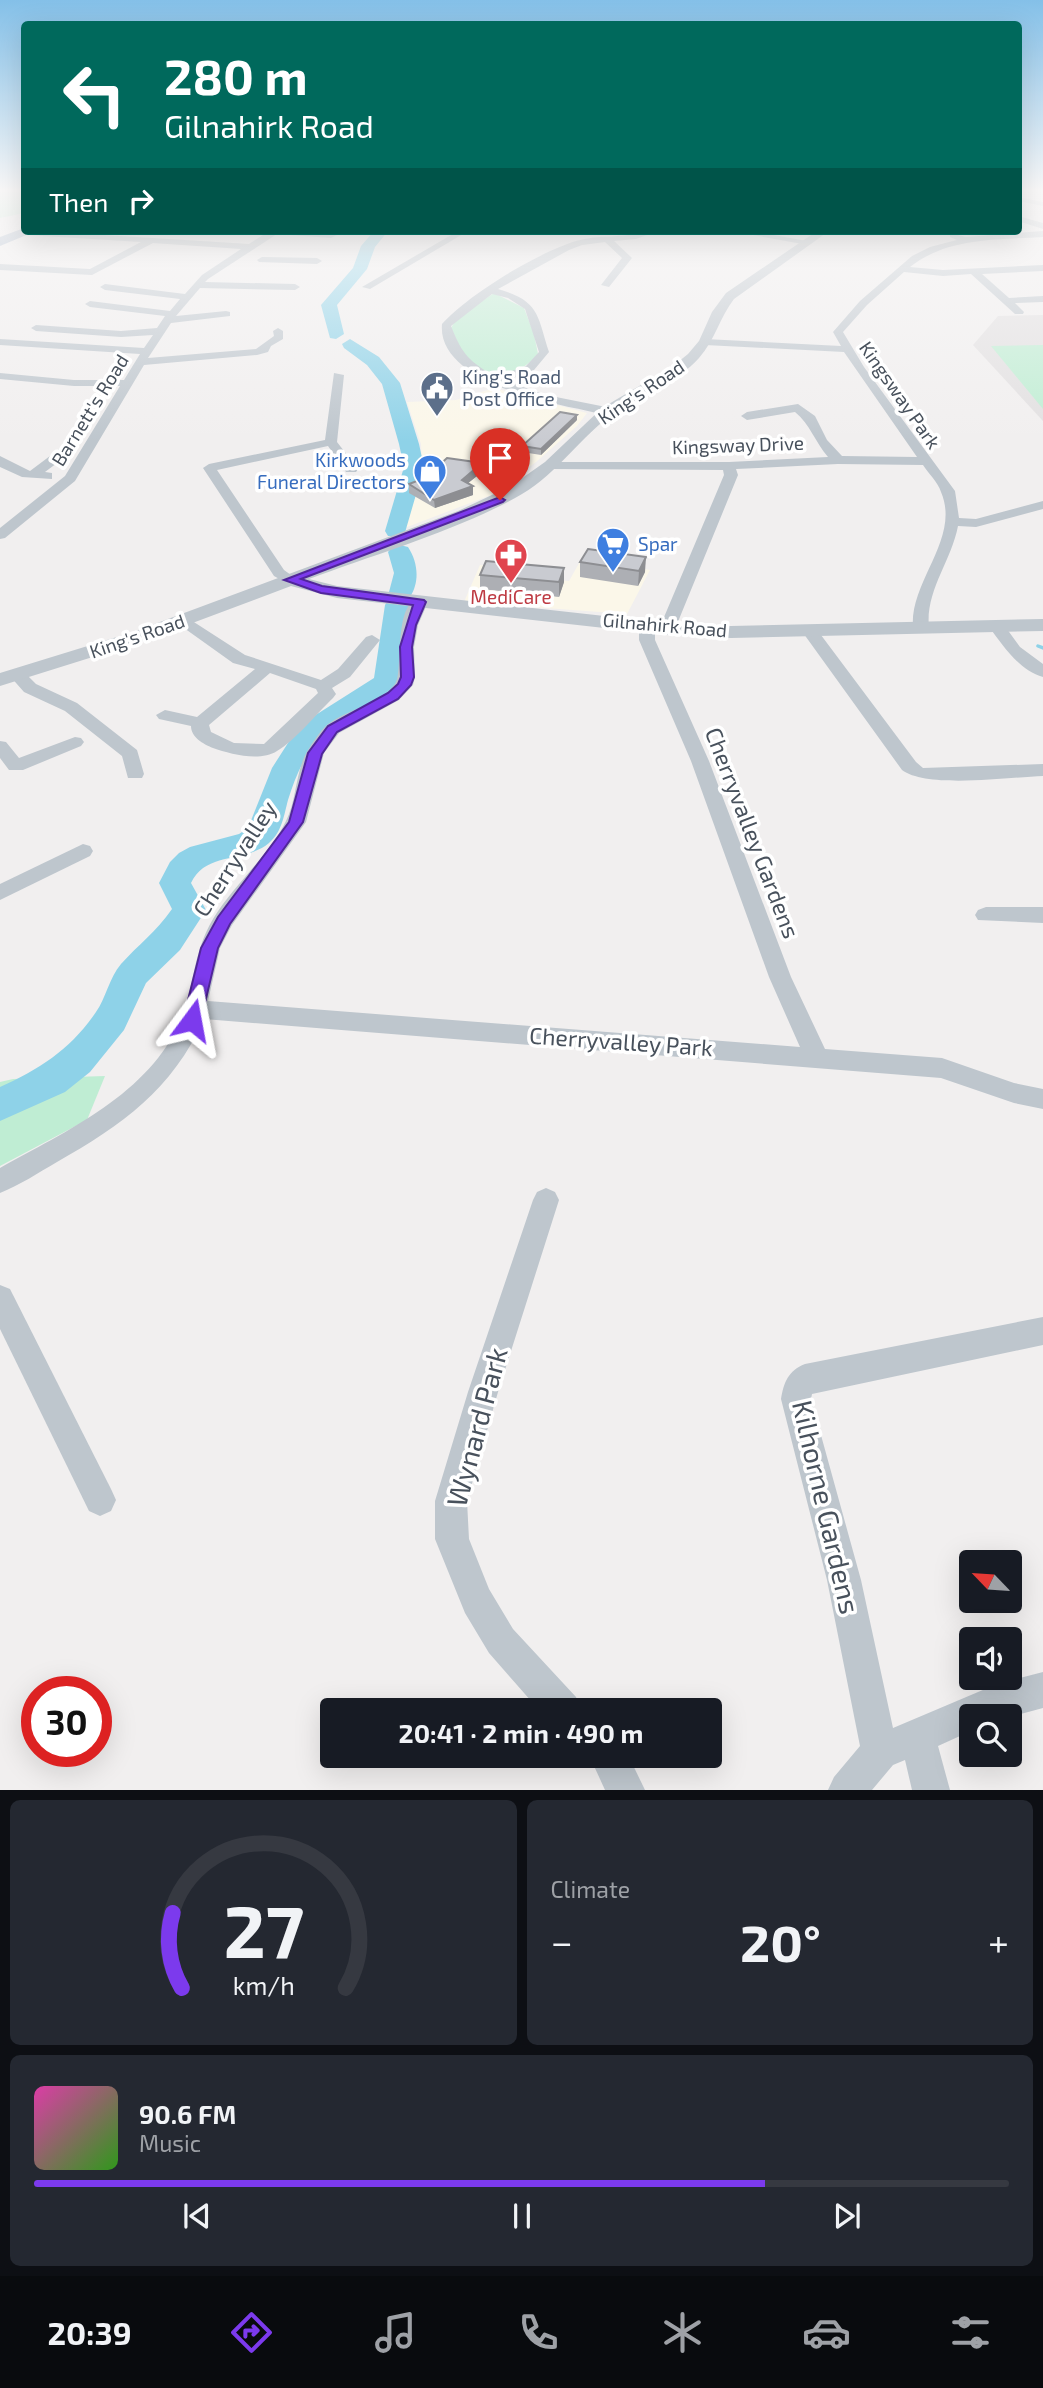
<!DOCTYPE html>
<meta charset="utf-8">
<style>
:root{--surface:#171b24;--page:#242831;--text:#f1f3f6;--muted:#9ea1a6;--line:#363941;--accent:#7c3aed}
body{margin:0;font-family:"Exo 2",sans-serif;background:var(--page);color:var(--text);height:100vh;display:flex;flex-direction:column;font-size:26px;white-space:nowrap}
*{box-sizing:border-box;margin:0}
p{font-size:23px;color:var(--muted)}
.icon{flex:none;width:38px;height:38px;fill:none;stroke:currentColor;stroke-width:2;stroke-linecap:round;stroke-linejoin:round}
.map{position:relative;height:1790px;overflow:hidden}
.side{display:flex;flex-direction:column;gap:10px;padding:10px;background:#0d0f14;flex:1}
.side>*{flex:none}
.banner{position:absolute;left:21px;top:21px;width:1001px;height:214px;border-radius:7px;box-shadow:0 7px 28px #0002;background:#00695c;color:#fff;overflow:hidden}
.needle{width:46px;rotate:295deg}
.tools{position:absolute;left:959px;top:1550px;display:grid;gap:14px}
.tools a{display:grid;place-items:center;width:63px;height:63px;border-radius:7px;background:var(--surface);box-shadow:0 7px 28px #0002;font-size:35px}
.speed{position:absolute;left:21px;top:1676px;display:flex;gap:14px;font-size:35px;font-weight:700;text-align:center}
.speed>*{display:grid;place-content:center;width:91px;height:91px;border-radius:50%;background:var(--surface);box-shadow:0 7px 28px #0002;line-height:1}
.speed .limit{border:10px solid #d22;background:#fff;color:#111}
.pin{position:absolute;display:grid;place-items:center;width:60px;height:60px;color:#fff;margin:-72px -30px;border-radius:50% 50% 50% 0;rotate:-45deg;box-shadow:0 0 7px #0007}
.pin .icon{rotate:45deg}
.me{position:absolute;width:77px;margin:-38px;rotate:13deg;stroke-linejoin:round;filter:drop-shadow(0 0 5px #0008)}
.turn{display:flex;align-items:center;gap:24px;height:147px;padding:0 28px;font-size:32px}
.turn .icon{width:91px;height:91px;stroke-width:2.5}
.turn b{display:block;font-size:49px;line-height:60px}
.then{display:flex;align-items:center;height:66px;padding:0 28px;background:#0003;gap:14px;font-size:26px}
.big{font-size:52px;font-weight:700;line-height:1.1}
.side .tile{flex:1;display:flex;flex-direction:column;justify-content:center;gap:10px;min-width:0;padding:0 24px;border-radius:10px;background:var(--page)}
.side .dial{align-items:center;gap:0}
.dial svg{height:182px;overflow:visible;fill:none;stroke:var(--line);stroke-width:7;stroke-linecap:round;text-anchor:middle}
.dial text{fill:var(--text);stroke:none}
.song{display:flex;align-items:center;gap:21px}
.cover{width:84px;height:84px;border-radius:10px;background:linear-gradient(135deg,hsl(320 70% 55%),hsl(110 70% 35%))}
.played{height:7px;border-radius:4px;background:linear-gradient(90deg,var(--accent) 75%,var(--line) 75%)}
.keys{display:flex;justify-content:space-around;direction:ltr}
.heat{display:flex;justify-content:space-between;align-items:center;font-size:38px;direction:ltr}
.side .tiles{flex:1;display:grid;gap:10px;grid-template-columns:1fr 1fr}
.tile:last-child{grid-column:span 2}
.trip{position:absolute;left:320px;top:1698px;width:402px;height:70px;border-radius:7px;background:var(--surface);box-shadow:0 7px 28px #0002;font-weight:700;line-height:70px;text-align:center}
.tab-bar{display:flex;height:112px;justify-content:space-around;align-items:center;background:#090b0e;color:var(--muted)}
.tab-bar .icon{width:49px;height:49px}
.tab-bar .active{color:var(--accent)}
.tab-bar b{font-size:32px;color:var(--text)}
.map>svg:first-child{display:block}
.commercial{fill:#fbf7e9}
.education{fill:#e2e0e1}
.green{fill:#bfedd3}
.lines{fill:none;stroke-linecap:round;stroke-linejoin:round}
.stream{stroke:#8ed2e8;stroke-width:3.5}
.river{fill:#8ed2e8;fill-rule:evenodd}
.minor{fill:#bec6cd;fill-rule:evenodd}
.tertiary{fill:#bec6cd;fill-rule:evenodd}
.trunk{fill:#9caec4;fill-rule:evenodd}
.wall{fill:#adafb4}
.shaded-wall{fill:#8d8e92}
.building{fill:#c9cbd1;stroke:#8d8e92;stroke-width:2}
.route{fill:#7c3aed;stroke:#51269a;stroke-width:2}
.labels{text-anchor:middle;stroke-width:7;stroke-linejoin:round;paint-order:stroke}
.far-service-label{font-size:19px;fill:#4e5e75;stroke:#fff;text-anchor:start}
.far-street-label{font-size:19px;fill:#48515c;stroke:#fff}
.far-shop-label{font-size:19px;fill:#366cbe;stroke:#fff;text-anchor:end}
.far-health-label{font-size:19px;fill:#be3a42;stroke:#fff}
.street-label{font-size:23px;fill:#48515c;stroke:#fff}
.near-street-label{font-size:28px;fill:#48515c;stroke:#fff}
</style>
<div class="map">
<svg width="1043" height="1790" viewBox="0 0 1043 1790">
<rect width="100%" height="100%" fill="#f1efef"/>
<g class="commercial">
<polygon points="494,388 587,413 577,426 536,462 491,495 402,529 399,527 405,504 422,467 421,444 407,402 456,400"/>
<polygon points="582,558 650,570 627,614 464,602 480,565 498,567 529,577 569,581"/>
</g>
<polygon class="education" points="1043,315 1043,421 973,345 998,316"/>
<g class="green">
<polygon points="0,191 24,191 24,213 0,218"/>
<path d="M494 293 524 308 534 334 538 354C520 376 485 385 466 358 460 350 456 338 451 328L457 318Z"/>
<polygon points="1043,345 1043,409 991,346"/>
<polygon points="105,1076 87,1120 0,1166 0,1082 13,1079"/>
</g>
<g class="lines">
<polyline class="stream" points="1038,646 1043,648"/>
<g class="river">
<polygon points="374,231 388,231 375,247 367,269 337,305 344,334 336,339 330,338 321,305 353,268 361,246"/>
<polygon points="350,339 379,357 400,383 419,444 424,467 404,536 388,536 385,531 404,467 399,444 382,384 367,365 344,348 342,344"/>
<path d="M400 545 408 547C418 562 420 582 410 597L402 599 409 605C410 624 409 662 400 679 387 708 338 719 316 743 303 757 294 781 288 800 284 815 282 832 269 843 245 863 206 851 191 883L206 910 180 950 146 983 124 1030 90 1072 65 1092 0 1121V1087C40 1069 71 1049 96 1012 106 998 109 978 121 964 139 944 155 933 172 909L159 883 170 862 179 853 190 847 239 834 248 828 272 768 295 732 314 716 374 678 385 605 388 600 396 598 389 592 394 573 388 552 392 547Z"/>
</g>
<g class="minor">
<polygon points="1018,197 1043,202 1043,206 1018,201"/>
<polygon points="1018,216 1043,223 1043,229 1018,221"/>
<polygon points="24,230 249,244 269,231 345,231 331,238 277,234 208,279 205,282 295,284 300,287 295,290 200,288 176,316 226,311 230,312 230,316 171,323 148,358 256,349 274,336 273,331 278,328 283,331 283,339 271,346 268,352 257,355 144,365 75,481 5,538 0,539 0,528 65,476 120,386 74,386 0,379 0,373 74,380 124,380 140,354 0,345 0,339 144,348 153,335 121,337 36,331 31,328 36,325 121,331 157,328 165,316 90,307 85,304 90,301 170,311 180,299 105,290 100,287 105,284 185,294 202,275 241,249 153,243 92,275 0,270 0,264 90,269 141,242 26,235 22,232"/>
<polygon points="458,231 468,231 370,289 362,287"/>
<path d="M646 231H658L636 239 614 241 632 258 609 287 601 285 622 258 605 242 582 245 569 250 498 289C540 301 537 315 549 352L534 370 506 381 546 395 611 408V414C600 415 586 410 574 408 535 400 437 377 442 324 469 294 537 253 576 241 599 234 623 239 646 231ZM492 294 508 298 525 309 539 352 526 366 496 377C469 361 463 356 451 326Z"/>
<polygon points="731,231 752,231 812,242 808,245"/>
<path d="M1043 231V237C997 240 948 237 910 267L943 270 1043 265V271L982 274 1009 298 1043 296V302L1015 303 1024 312 1023 314H1015L971 274 943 276 904 272 867 305 843 332 864 367 955 491 959 518 976 519 1043 501V509L976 527 958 526C951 562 925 591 929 628L921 633 913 628C909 581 961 539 941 492 938 482 928 473 923 465L838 464 736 469 738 475 675 629 667 634 661 632 659 629 724 475 723 470 551 469 546 468V462H729L828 457C815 442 810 424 795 412L747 420 741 416 747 412 798 404 815 416 827 440 842 456 917 457 844 352 705 345 700 342 705 339 841 346 833 332 860 301 912 256 930 247 957 240 950 237V233L966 237Z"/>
<polygon points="262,257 317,258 322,261 317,264 259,262 257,260"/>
<polygon points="334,373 344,375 337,442 358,469 356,472 346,472 328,446 217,470 284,570 298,580 290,585 274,576 203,468 209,464 325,440"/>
<path d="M88 412 94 416C87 443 67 456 45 472L52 473V479L22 477 0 467V456L30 471 70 441 82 416Z"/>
<path d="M420 597 428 602 418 625 414 647 415 677 413 685 399 700 339 733 324 753 306 822 232 925 220 948 208 1001 800 1047 769 977 691 761 639 640V627L647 622 655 627V640L709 761 791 977 825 1049 942 1058 1014 1083 1043 1089V1109L1014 1103 941 1078 204 1019C172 1090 122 1125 57 1162 38 1173 20 1185 0 1193V1168C66 1131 150 1094 181 1019 195 985 192 955 213 919 233 886 270 854 286 821 297 800 295 771 308 750 313 742 320 731 327 725 347 709 379 705 395 684 404 672 392 604 420 597Z"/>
<path d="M183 615 245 655 321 680 338 669 366 637 372 635 380 640 350 677 332 688 336 694 333 698C317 713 296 740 277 751 260 762 230 754 213 748 203 744 191 737 191 726L159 719 156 715 165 710 197 717 255 669 233 663 177 623 175 620 177 617ZM270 673 316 689 318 693 264 744 234 743 211 732 209 725Z"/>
<path d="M998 623 1004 625 1020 647 1043 664V677C1020 671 1003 646 990 628Z"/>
<path d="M809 625 815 627 916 762 923 768 1043 764V776C1010 777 927 789 902 770L801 630Z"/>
<polygon points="17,670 23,671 36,684 77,703 137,750 144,774 142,778 128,778 122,756 65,711 24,692 9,675"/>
<polygon points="75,737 81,738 84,742 81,746 23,770 9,770 0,758 0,741 6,742 19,758"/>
<polygon points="83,844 90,846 93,851 90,856 0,900 0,884"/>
<polygon points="986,907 1043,907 1043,923 978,920 975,915 978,910"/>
<polygon points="546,1188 555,1192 559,1200 498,1392 467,1501 469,1539 489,1589 513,1629 576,1697 581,1710 539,1710 489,1653 465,1613 435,1539 435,1501 468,1392 533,1200 537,1192"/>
<polygon points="0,1285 10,1289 111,1489 116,1500 111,1511 100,1516 89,1511 0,1329"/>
<path d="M1043 1317V1345L812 1394 811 1399 861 1580 893 1728 997 1684 1043 1672V1708L1010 1717H971V1731L938 1746 950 1790H912L905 1760 893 1765 872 1790H828L834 1777 860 1746 827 1580 781 1399C784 1382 788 1371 805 1364Z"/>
<polygon points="589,1755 628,1755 645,1790 605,1790"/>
</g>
<path class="tertiary" d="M817 231H829L734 299C720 317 715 340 699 358 677 383 641 394 614 413 581 436 558 473 522 494 462 529 376 554 309 579L337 586 667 623 731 626 1043 619V631L731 638 667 635 337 598 291 586 147 640 0 686V673L133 632 458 511 511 486 545 462 602 408 673 366 688 354 699 341 712 312 726 293Z"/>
<polygon class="trunk" points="24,228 24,231 36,231 0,246 0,237"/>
</g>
<g class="wall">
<polygon points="577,420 541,455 522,452 522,446"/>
<polygon points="482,463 482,472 468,483 473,495 435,508 409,493 409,484"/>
<polygon points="580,562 645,572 638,586 580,577"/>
<polygon points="564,568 564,582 559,597 480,589 480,575"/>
</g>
<g class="shaded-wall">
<polygon points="577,415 577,420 541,455 541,449"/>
<polygon points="482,463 482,472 462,488 462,480"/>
<polygon points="473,486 473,495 435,508 434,500"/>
<polygon points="646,557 645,572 638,586 639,571"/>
<polygon points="564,568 564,582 559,597 559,582"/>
</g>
<g class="building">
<polygon points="560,412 577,415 541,449 522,446"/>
<polygon points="447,458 482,463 462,480 473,486 434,500 409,484 425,478"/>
<polygon points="588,549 646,557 639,571 580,562"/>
<polygon points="486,561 564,568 559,582 480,575"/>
</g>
<linearGradient id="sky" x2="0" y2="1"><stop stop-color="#84c0e8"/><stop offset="0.43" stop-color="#f9f8f8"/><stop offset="1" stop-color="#f9f8f8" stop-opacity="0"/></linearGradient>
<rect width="1043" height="442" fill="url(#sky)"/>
<polygon class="route" points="500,497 505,500 503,502 301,579 322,586 424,600 426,602 416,625 412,647 414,677 411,685 398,699 337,732 322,754 303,822 230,924 218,948 201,1020 198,1025 186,1025 183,1020 201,948 218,917 289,822 308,753 328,726 388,693 398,684 401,677 400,647 413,605 321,593 284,580"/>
<defs>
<symbol id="civic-pin" viewBox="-11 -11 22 30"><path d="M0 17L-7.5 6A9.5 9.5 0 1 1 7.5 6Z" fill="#5c6f8a" stroke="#fff"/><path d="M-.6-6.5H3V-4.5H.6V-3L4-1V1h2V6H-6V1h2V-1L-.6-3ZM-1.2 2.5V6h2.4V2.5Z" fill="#fff"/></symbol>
<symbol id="shop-pin" viewBox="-11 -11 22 30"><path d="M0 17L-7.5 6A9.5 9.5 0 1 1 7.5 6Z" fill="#3f7fe0" stroke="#fff"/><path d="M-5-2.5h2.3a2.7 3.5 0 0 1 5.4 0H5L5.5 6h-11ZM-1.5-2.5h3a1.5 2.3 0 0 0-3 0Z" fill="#fff"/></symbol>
<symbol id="supermarket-pin" viewBox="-11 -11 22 30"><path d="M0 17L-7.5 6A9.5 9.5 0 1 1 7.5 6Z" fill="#3f7fe0" stroke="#fff"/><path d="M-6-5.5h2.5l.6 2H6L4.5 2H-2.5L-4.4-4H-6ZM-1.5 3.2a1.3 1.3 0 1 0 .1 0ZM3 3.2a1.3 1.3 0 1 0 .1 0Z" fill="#fff"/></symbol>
<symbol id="pharmacy-pin" viewBox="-11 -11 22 30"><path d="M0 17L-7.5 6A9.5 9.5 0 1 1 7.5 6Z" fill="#e0444e" stroke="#fff"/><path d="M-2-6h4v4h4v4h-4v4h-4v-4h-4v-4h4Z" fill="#fff"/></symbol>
</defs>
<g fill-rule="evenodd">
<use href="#civic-pin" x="418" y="369" width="38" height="52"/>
<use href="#shop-pin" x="411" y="452" width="38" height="52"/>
<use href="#supermarket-pin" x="594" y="525" width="38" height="52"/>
<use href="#pharmacy-pin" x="492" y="536" width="38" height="52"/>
</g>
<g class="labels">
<g class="far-service-label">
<text x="462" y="384">King's Road<tspan x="462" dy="22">Post Office</tspan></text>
</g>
<g class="far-street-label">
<text transform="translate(641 392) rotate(-34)" y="7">King's Road</text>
<text transform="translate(900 395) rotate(55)" y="7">Kingsway Park</text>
<text transform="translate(90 410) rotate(-58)" y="7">Barnett's Road</text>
<text transform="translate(738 445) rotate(-2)" y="7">Kingsway Drive</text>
<text transform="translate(665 625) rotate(5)" y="7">Gilnahirk Road</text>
<text transform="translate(137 636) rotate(-19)" y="7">King's Road</text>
</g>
<g class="far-shop-label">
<text x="406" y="467">Kirkwoods<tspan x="406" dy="22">Funeral Directors</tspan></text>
<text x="638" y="551" text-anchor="start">Spar</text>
</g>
<g class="far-health-label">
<text x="511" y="604">MediCare</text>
</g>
<g class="street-label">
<text transform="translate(752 833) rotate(69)" y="8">Cherryvalley Gardens</text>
<text transform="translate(235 859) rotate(-57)" y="8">Cherryvalley</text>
<text transform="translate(621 1042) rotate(4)" y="8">Cherryvalley Park</text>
</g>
<g class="near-street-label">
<text transform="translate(477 1427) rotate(-75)" y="10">Wynard Park</text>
<text transform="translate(826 1507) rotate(77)" y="10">Kilhorne Gardens</text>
</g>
</g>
</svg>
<div class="tools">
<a><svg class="needle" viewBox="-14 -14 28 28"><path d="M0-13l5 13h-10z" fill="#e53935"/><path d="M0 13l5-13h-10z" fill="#9ea1a6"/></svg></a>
<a><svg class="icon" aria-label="sound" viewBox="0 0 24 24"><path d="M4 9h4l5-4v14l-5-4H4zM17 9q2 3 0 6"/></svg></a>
<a><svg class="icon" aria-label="search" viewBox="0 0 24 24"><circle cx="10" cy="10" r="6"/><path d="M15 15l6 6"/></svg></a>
</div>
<div class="speed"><div class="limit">30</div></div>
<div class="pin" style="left:500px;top:500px;background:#d93025"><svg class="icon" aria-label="arrive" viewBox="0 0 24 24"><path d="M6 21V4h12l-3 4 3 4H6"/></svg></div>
<svg class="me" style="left:192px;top:1020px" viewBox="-20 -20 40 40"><path d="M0-17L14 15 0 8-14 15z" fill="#7c3aed" stroke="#fff" stroke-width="4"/></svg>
<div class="trip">20:41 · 2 min · 490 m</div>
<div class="banner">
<div class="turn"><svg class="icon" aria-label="left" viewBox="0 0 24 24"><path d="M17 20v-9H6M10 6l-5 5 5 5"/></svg><div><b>280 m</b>Gilnahirk Road</div></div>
<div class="then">Then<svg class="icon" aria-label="right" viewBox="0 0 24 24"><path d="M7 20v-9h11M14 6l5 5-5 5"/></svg></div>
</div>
</div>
<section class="side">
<div class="tiles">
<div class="tile dial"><svg viewBox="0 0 100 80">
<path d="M14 69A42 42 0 1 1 86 69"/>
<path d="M14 69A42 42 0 0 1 10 36" stroke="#7c3aed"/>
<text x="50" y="56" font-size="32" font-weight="700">27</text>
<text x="50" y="72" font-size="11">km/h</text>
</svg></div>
<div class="tile"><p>Climate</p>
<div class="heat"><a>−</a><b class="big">20°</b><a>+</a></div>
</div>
<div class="tile">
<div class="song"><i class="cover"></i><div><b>90.6 FM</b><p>Music</p></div></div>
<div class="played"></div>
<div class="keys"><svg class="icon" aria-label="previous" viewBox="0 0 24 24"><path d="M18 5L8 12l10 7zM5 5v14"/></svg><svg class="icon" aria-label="pause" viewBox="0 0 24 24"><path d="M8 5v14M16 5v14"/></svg><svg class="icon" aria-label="next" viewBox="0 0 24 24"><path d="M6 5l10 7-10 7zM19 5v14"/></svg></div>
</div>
</div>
</section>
<nav class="tab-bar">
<b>20:39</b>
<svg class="icon active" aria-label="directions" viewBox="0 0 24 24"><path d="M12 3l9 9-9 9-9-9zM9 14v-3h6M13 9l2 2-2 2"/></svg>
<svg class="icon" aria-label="music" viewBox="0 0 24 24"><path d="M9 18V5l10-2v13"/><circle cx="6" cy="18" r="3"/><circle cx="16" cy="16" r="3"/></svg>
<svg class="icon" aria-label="phone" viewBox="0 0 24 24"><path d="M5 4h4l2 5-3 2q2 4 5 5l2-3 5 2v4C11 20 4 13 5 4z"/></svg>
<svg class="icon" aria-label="climate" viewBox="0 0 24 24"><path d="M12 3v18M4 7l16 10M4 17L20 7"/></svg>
<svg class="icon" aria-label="car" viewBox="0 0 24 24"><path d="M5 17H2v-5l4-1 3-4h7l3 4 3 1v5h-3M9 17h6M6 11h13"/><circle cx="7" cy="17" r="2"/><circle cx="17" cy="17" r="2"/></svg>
<svg class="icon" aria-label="filters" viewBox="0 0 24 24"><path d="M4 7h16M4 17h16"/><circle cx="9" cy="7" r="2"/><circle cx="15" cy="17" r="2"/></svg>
</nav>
